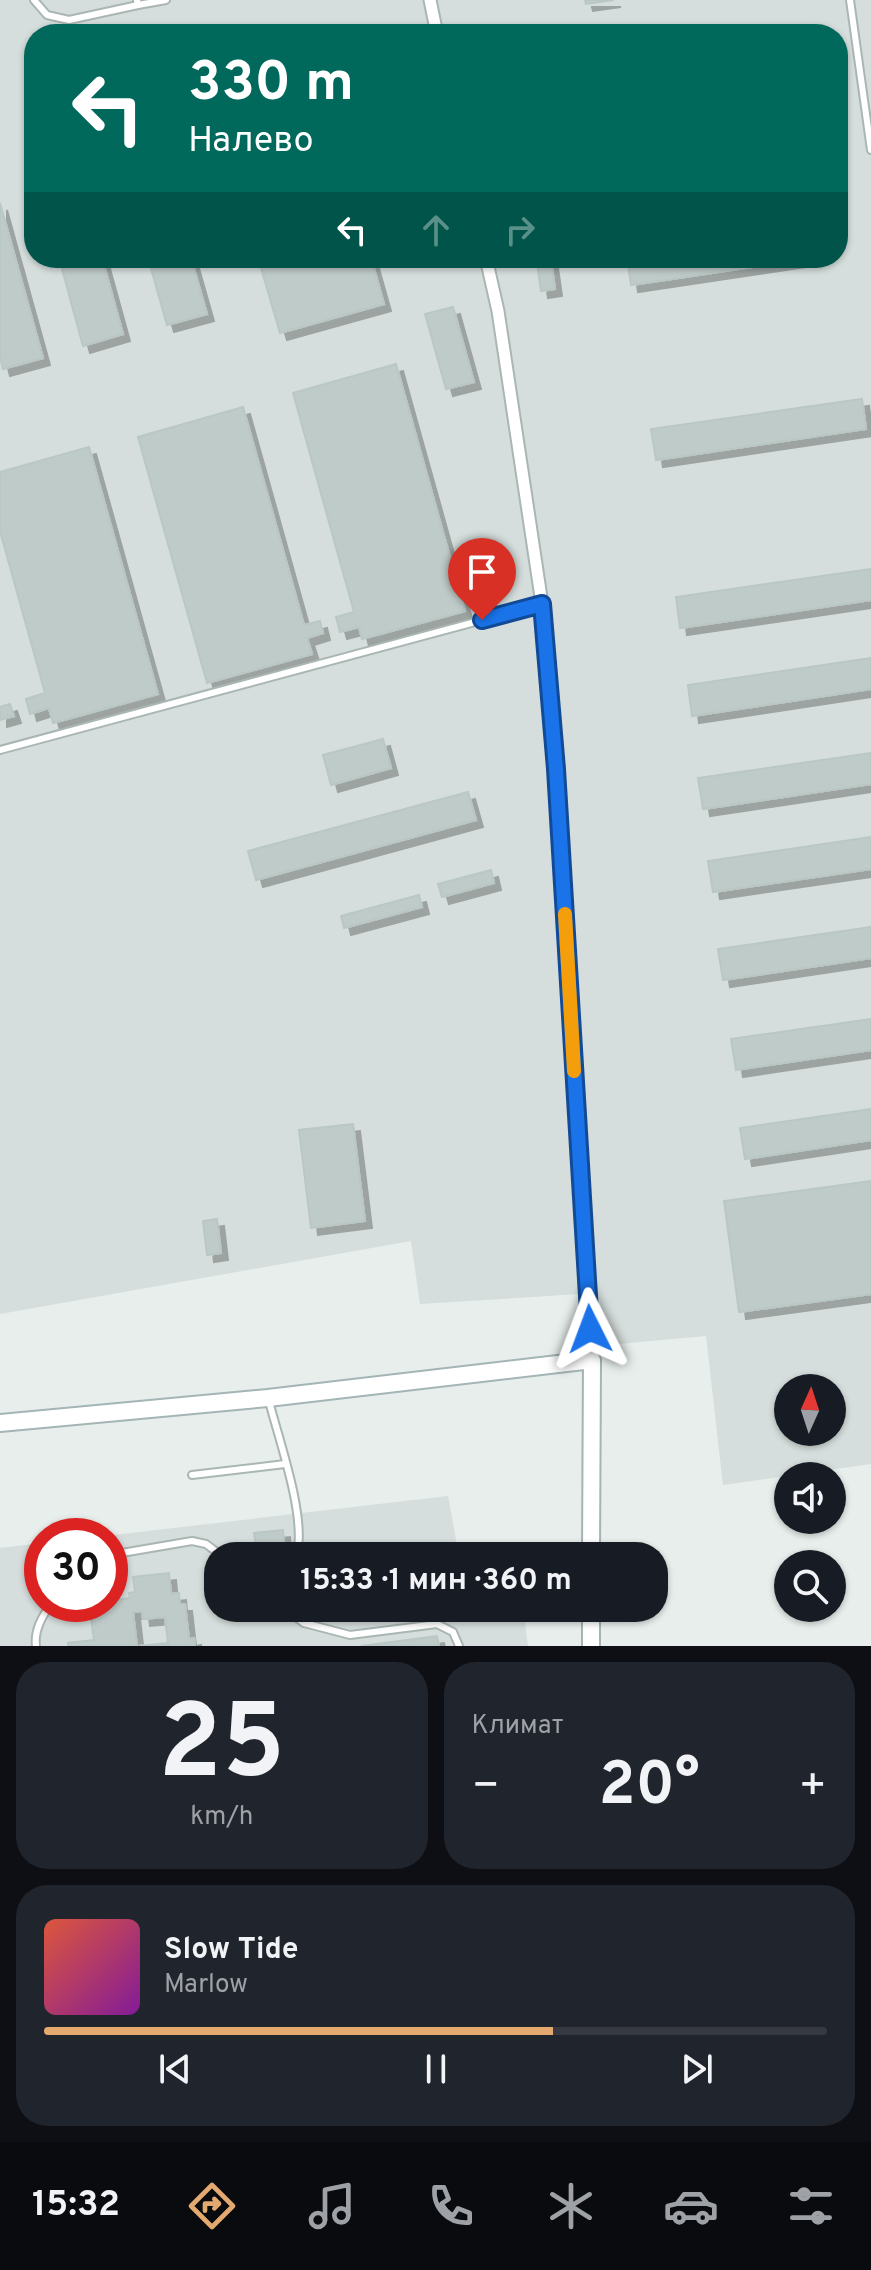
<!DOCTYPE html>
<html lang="ru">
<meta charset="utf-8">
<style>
:root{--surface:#171b24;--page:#20242c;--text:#f1f3f6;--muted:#9ea1a6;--line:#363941;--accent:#e4a96e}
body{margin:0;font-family:Overpass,sans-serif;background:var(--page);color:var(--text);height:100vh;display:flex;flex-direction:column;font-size:30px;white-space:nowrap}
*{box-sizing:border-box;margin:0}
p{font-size:26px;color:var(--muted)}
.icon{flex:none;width:44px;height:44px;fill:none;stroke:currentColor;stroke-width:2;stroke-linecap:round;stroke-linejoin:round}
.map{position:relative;height:1646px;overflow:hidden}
.sheet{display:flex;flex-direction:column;gap:16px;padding:16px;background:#0d0f14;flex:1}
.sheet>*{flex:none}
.banner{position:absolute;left:24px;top:24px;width:824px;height:244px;border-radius:32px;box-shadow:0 2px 6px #0004;background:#00695c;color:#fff;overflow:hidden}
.needle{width:52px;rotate:3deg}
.fabs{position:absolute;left:774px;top:1374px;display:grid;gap:16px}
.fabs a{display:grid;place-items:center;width:72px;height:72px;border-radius:50%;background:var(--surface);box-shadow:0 2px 6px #0004;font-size:40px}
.speed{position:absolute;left:24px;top:1518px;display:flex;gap:16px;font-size:40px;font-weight:700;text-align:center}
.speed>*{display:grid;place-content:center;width:104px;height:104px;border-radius:50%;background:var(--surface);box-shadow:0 2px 6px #0004;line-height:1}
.speed .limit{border:12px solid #d22;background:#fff;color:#111}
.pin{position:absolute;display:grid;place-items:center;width:68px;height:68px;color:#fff;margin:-82px -34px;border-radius:50% 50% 50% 0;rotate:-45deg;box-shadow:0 0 8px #0007}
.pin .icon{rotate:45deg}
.me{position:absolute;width:88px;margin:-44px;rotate:357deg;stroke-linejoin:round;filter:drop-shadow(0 0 6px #0008)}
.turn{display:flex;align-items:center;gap:28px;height:168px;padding:0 32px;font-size:36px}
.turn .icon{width:104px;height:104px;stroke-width:2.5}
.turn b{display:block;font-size:56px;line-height:68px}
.lanes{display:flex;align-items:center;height:76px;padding:0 32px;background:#0003;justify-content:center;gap:40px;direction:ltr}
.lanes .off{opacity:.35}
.big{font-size:60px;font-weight:700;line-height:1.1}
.sheet .widget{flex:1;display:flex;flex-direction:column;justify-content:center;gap:12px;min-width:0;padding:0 28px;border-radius:32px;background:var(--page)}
.sheet .dial{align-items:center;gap:0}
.dial b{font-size:104px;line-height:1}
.song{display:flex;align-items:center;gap:24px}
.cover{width:96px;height:96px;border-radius:12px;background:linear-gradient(135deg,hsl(10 70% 55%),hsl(290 70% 35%))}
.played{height:8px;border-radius:4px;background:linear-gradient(90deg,var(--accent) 65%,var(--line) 65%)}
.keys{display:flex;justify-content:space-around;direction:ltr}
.heat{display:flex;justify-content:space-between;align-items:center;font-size:44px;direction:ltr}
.sheet .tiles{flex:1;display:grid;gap:16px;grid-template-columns:1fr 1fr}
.widget:last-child{grid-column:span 2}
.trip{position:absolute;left:204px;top:1542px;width:464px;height:80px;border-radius:32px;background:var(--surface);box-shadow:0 2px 6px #0004;font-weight:700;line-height:80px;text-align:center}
.tab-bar{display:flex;height:128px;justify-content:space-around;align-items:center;background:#090b0e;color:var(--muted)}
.tab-bar .icon{width:56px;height:56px}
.tab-bar .on{color:var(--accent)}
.tab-bar b{font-size:36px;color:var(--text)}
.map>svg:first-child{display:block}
.built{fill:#d5dedc;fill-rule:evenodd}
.building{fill:#bfcbc9;stroke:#b9c7c5;stroke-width:2;filter:url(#shadow)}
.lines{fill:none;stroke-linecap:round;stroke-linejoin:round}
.lane-casing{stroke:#aab6b4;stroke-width:10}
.street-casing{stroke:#aab6b4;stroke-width:15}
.secondary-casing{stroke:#a3b5b4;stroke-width:20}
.lane{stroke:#fff;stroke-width:6}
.street{stroke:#fff;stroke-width:11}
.secondary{stroke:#fff;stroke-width:16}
.route-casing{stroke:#114b97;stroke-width:20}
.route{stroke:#1a73e8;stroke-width:14}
.slow{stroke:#f59e0b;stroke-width:14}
</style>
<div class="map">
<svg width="871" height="1646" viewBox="0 0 871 1646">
<defs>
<filter id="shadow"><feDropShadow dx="7" dy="7" stdDeviation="0" flood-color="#0004"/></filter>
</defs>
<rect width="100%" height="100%" fill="#e7eeec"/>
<g class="built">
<path d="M0 0H871V1464L723 1485 706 1336 585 1347 580 1294 420 1304 411 1241 0 1314ZM34 34H838V258H34ZM788 1388H832V1432H788Z"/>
<polygon points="448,1496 459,1556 218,1556 218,1608 523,1608 528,1646 0,1646 0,1548 42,1543 42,1604 110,1604 110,1536 105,1536"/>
</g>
<g class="building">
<polygon points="585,0 614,0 586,4"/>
<polygon points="34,137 34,168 26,140"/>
<polygon points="0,203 43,358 3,369 0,357"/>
<polygon points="59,258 102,258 123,334 83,346"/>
<polygon points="148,258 191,258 207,314 167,325"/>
<polygon points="258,258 371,258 384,304 280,333"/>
<polygon points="627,258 813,258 631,285"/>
<polygon points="551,261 555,289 541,291 537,263"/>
<polygon points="453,307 474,382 446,389 425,314"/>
<polygon points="396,364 465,611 362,639 359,627 340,632 336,617 354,612 293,393"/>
<polygon points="862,399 866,429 656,460 651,429"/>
<polygon points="243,407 304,625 320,621 323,633 307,638 312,654 207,683 138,437"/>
<polygon points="89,447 158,694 53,723 49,708 30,714 26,699 45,693 0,531 0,472"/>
<polygon points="871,569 871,600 680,628 676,597"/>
<polygon points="871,658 871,689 692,716 688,685"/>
<polygon points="10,704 14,716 0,720 0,707"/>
<polygon points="383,739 391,768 331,785 323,755"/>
<polygon points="871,753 871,784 703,809 698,778"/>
<polygon points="468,792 476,820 256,880 248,851"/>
<polygon points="871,837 871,869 713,892 708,861"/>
<polygon points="491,870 494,883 442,897 438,884"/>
<polygon points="419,895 422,907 344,928 341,916"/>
<polygon points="871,927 871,958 723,980 718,949"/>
<polygon points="871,1019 871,1050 736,1070 731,1039"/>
<polygon points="871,1109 871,1140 745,1159 740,1128"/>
<polygon points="353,1124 365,1221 311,1228 299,1130"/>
<polygon points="871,1181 871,1294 739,1312 724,1201"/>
<polygon points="217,1219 221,1253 207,1255 203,1221"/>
<polygon points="283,1530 285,1552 257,1555 254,1533"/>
<polygon points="169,1573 171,1594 179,1593 180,1604 185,1604 189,1639 194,1638 195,1646 139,1646 168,1643 165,1617 143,1619 142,1611 133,1612 137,1646 68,1646 68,1643 94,1640 89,1604 110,1604 110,1601 130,1598 129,1593 135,1592 133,1577"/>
<polygon points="437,1636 439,1646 361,1646"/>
</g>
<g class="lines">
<defs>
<g id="lane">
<polyline points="34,0 47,15 69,20 138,5"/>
<polyline points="137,0 138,5 166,0"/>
<polyline points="850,0 871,150"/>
<polyline points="0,750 542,604"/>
<path d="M269 1401C280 1444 306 1515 297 1556"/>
<polyline points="192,1475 285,1464"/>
<polyline points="110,1555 192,1541 206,1544 222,1556"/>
<polyline points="283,1608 304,1623 350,1635 437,1624 453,1632 459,1646"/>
<polyline points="298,1608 304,1623"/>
<path d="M36 1646C34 1631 42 1615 52 1604"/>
</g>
<g id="street">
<polyline points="430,0 437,34"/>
<polyline points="486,258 498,311 542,604 556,769 592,1360"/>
</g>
<g id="secondary">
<polyline points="0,1423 268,1398 592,1360 591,1556"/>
<polyline points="591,1646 591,1608"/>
</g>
</defs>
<use href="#lane" class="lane-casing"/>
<use href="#street" class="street-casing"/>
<use href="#secondary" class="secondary-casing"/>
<use href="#lane" class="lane"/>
<use href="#street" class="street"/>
<use href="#secondary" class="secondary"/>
</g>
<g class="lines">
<defs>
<polyline id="route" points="482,620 542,604 556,769 590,1329"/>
</defs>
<use href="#route" class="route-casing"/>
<use href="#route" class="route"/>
<polyline class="slow" points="565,914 574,1071"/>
</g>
</svg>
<div class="fabs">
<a><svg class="needle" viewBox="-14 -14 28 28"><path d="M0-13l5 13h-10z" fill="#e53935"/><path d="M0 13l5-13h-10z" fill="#9ea1a6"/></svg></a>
<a><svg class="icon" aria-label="sound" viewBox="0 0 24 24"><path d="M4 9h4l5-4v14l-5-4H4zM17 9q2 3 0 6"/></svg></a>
<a><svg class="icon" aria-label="search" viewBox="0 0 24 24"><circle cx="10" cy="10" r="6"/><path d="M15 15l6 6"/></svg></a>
</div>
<div class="speed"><div class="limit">30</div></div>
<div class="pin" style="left:482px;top:620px;background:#d93025"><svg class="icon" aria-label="arrive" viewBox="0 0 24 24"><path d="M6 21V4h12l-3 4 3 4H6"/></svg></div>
<svg class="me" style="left:590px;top:1329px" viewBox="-20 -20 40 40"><path d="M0-17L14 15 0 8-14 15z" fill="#1a73e8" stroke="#fff" stroke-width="4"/></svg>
<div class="trip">15:33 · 1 мин · 360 m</div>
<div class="banner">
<div class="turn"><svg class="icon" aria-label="left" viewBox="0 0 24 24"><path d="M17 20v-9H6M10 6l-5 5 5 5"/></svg><div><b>330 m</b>Налево</div></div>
<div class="lanes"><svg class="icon" aria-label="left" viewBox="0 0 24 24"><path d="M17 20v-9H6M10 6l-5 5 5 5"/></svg><svg class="icon off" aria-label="ahead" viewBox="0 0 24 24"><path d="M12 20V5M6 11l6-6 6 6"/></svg><svg class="icon off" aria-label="right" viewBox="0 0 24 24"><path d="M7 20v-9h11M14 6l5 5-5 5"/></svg></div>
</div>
</div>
<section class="sheet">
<div class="tiles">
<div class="widget dial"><b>25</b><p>km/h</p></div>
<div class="widget"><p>Климат</p>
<div class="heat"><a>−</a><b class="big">20°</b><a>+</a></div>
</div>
<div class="widget">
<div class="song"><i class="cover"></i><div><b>Slow Tide</b><p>Marlow</p></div></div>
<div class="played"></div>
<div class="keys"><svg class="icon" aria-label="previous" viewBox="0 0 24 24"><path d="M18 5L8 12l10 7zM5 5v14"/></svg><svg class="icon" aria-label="pause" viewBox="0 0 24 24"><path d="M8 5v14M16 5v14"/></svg><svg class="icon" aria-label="next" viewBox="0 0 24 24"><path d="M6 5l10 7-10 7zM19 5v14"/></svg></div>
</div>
</div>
</section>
<nav class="tab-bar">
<b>15:32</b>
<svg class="icon on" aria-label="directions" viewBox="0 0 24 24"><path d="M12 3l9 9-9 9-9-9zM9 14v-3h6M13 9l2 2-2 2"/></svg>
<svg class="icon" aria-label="music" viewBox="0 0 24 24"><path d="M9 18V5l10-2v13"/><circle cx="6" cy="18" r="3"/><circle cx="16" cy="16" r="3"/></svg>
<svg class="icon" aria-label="phone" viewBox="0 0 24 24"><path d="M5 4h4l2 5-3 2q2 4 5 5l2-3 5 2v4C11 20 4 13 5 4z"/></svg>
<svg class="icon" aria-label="climate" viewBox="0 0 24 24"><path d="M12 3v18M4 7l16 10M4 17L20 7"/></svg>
<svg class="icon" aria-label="car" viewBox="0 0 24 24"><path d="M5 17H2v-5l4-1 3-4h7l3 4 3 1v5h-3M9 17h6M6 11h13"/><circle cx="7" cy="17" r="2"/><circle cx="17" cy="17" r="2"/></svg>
<svg class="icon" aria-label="filters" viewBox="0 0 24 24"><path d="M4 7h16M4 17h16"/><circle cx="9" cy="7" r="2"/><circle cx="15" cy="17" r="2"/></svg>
</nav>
